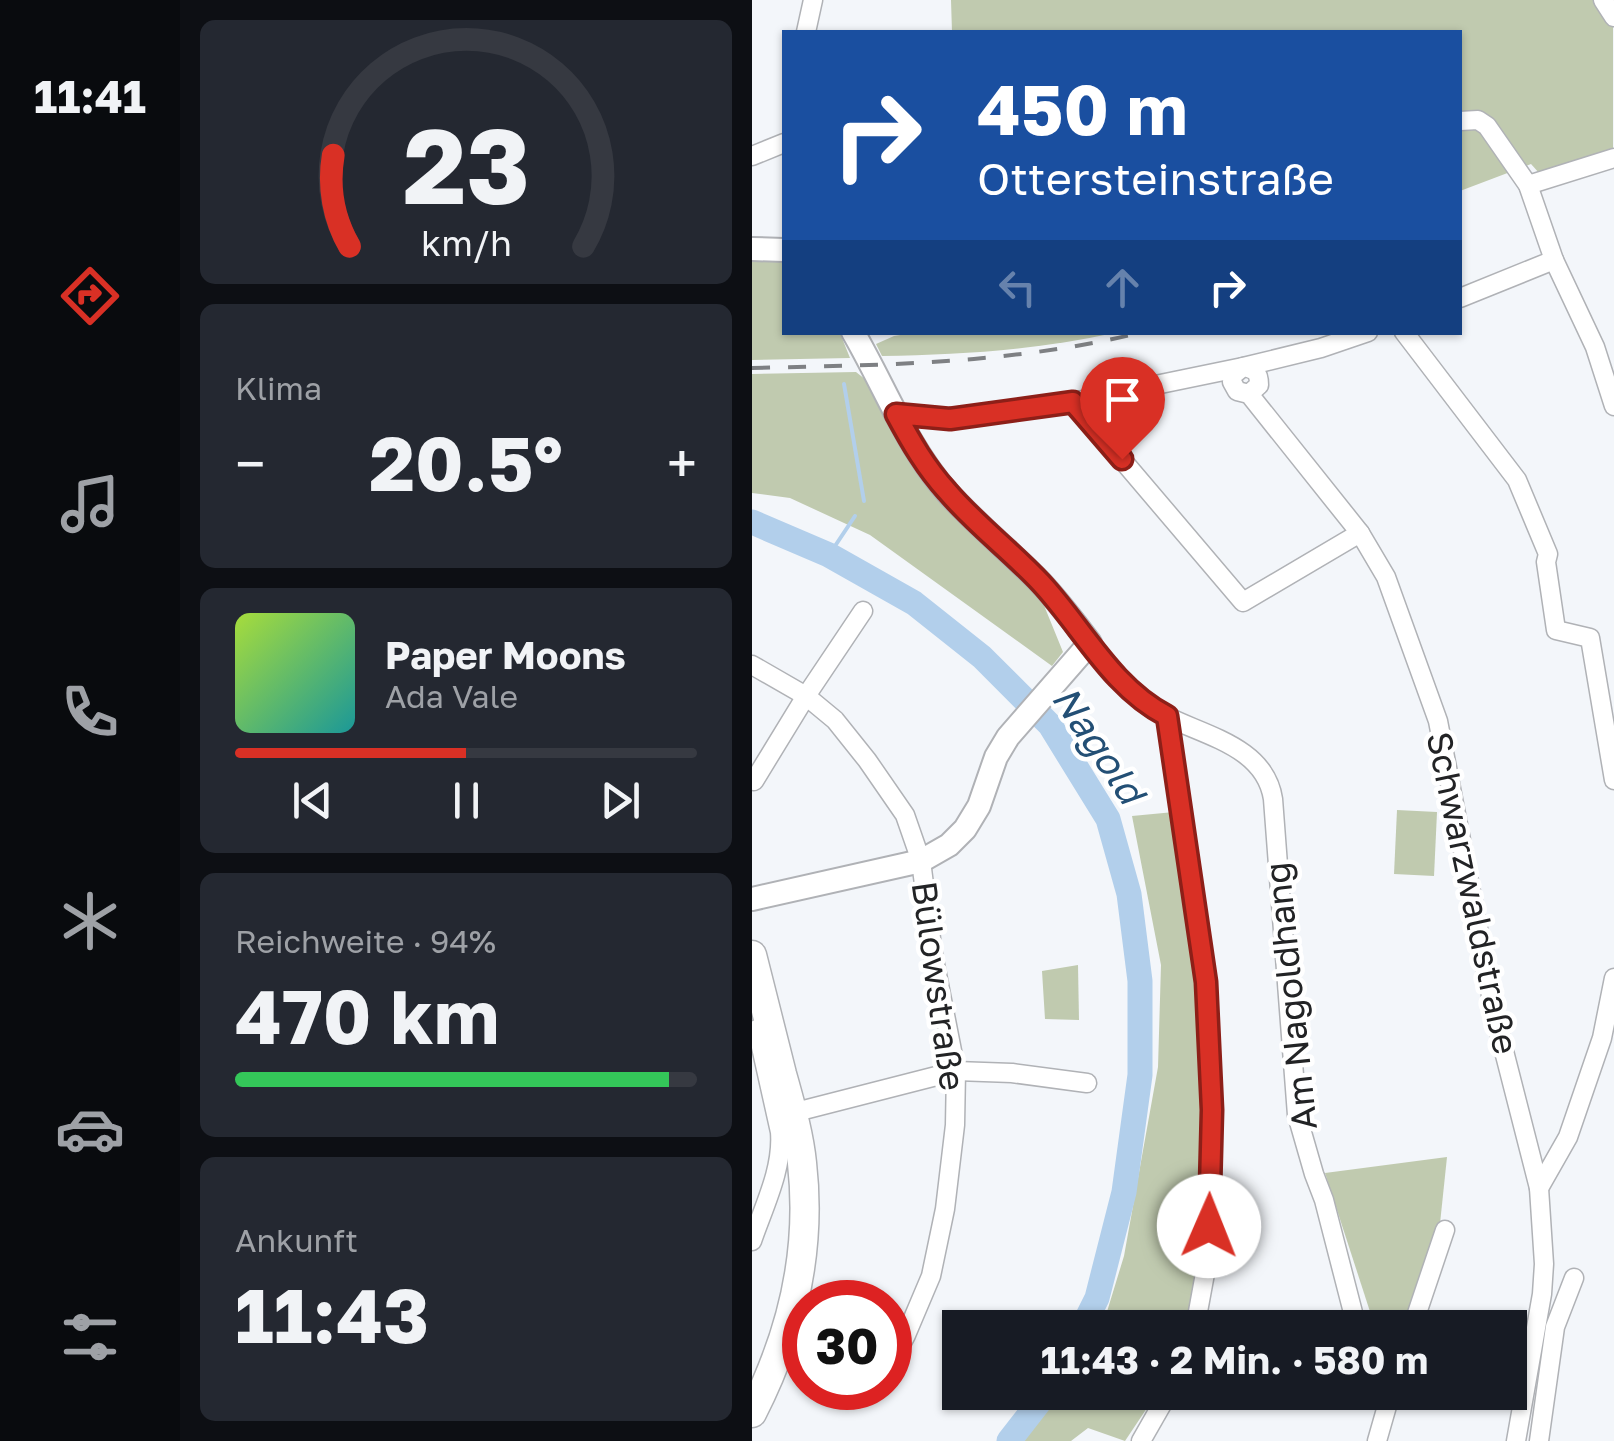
<!DOCTYPE html>
<html lang="de">
<meta charset="utf-8">
<style>
:root{--surface:#171b24;--page:#242831;--text:#f1f3f6;--muted:#9ea1a6;--line:#363941;--accent:#d93025}
body{margin:0;font-family:"Golos Text",sans-serif;background:var(--page);color:var(--text);height:100vh;display:flex;flex-direction:column;font-size:38px;white-space:nowrap}
*{box-sizing:border-box;margin:0}
p{font-size:32px;color:var(--muted)}
.icon{flex:none;width:55px;height:55px;fill:none;stroke:currentColor;stroke-width:2;stroke-linecap:round;stroke-linejoin:round}
.map{position:relative;flex:1;overflow:hidden}
.sheet{display:flex;flex-direction:column;gap:20px;padding:20px;background:#0d0f14;width:572px}
.sheet>*{flex:none}
.hud{position:absolute;left:30px;top:30px;width:680px;height:305px;border-radius:0px;box-shadow:0 2px 8px #0004;background:#1a4fa0;color:#fff;overflow:hidden}
.speed{position:absolute;left:30px;top:1280px;display:flex;gap:20px;font-size:50px;font-weight:700;text-align:center}
.speed>*{display:grid;place-content:center;width:130px;height:130px;border-radius:50%;background:var(--surface);box-shadow:0 2px 8px #0004;line-height:1}
.speed .limit{border:15px solid #d22;background:#fff;color:#111}
.pin{position:absolute;display:grid;place-items:center;width:85px;height:85px;color:#fff;margin:-102px -42px;border-radius:50% 50% 50% 0;rotate:-45deg;box-shadow:0 0 10px #0007}
.pin .icon{rotate:45deg}
.me{position:absolute;width:110px;margin:-55px;rotate:1deg;stroke-linejoin:round;filter:drop-shadow(0 0 8px #0008)}
.turn{display:flex;align-items:center;gap:35px;height:210px;padding:0 30px;font-size:45px}
.turn .icon{width:130px;height:130px;stroke-width:2.5}
.turn b{display:block;font-size:70px;line-height:85px}
.lanes{display:flex;align-items:center;height:95px;padding:0 30px;background:#0003;justify-content:center;gap:50px;direction:ltr}
.lanes .off{opacity:.35}
.big{font-size:75px;font-weight:700;line-height:1.1}
.sheet .card{flex:1;display:flex;flex-direction:column;justify-content:center;gap:15px;min-width:0;padding:0 35px;border-radius:15px;background:var(--page)}
.sheet .dial{align-items:center;gap:0}
.dial svg{height:260px;overflow:visible;fill:none;stroke:var(--line);stroke-width:7;stroke-linecap:round;text-anchor:middle}
.dial text{fill:var(--text);stroke:none}
.song{display:flex;align-items:center;gap:30px}
.cover{width:120px;height:120px;border-radius:15px;background:linear-gradient(135deg,hsl(80 70% 55%),hsl(180 70% 35%))}
.played{height:10px;border-radius:5px;background:linear-gradient(90deg,var(--accent) 50%,var(--line) 50%)}
.keys{display:flex;justify-content:space-around;direction:ltr}
.heat{display:flex;justify-content:space-between;align-items:center;font-size:55px;direction:ltr}
.charge{height:15px;border-radius:8px;background:linear-gradient(90deg,#34c759 94%,var(--line) 0)}
.trip{position:absolute;left:190px;top:1310px;width:585px;height:100px;border-radius:0px;background:var(--surface);box-shadow:0 2px 8px #0004;font-weight:700;line-height:100px;text-align:center}
main{display:flex;flex:1;min-height:0}
.tabs{display:flex;flex-direction:column;width:180px;justify-content:space-around;align-items:center;background:#090b0e;color:var(--muted)}
.tabs .icon{width:70px;height:70px}
.tabs .active{color:var(--accent)}
.tabs b{font-size:45px;color:var(--text)}
.map>svg:first-child{display:block}
.green{fill:#c0caaf}
.lines{fill:none;stroke-linecap:round;stroke-linejoin:round}
.stream{stroke:#b2cfeb;stroke-width:4}
.river{stroke:#b2cfeb;stroke-width:25}
.street-casing{stroke:#b0b2b6;stroke-width:21}
.secondary-casing{stroke:#b0b2b6;stroke-width:26}
.primary-casing{stroke:#b0b2b6;stroke-width:31}
.street{stroke:#fff;stroke-width:18}
.secondary{stroke:#fff;stroke-width:22}
.primary{stroke:#fff;stroke-width:28}
.rail{stroke:#7e8083;stroke-width:4;stroke-dasharray:18 18;stroke-linecap:butt}
.route-casing{stroke:#8d1f18;stroke-width:25}
.route{stroke:#d93025;stroke-width:18}
.labels{text-anchor:middle;stroke-width:9;stroke-linejoin:round;paint-order:stroke}
.street-label{font-size:35px;fill:#222325;stroke:#fff}
.water-label{font-size:38px;font-style:italic;fill:#234f75;stroke:#fff}
</style>
<main>
<nav class="tabs">
<b>11:41</b>
<svg class="icon active" aria-label="directions" viewBox="0 0 24 24"><path d="M12 3l9 9-9 9-9-9zM9 14v-3h6M13 9l2 2-2 2"/></svg>
<svg class="icon" aria-label="music" viewBox="0 0 24 24"><path d="M9 18V5l10-2v13"/><circle cx="6" cy="18" r="3"/><circle cx="16" cy="16" r="3"/></svg>
<svg class="icon" aria-label="phone" viewBox="0 0 24 24"><path d="M5 4h4l2 5-3 2q2 4 5 5l2-3 5 2v4C11 20 4 13 5 4z"/></svg>
<svg class="icon" aria-label="climate" viewBox="0 0 24 24"><path d="M12 3v18M4 7l16 10M4 17L20 7"/></svg>
<svg class="icon" aria-label="car" viewBox="0 0 24 24"><path d="M5 17H2v-5l4-1 3-4h7l3 4 3 1v5h-3M9 17h6M6 11h13"/><circle cx="7" cy="17" r="2"/><circle cx="17" cy="17" r="2"/></svg>
<svg class="icon" aria-label="filters" viewBox="0 0 24 24"><path d="M4 7h16M4 17h16"/><circle cx="9" cy="7" r="2"/><circle cx="15" cy="17" r="2"/></svg>
</nav>
<section class="sheet">
<div class="card dial"><svg viewBox="0 0 100 80">
<path d="M14 69A42 42 0 1 1 86 69"/>
<path d="M14 69A42 42 0 0 1 9 41" stroke="#d93025"/>
<text x="50" y="56" font-size="32" font-weight="700">23</text>
<text x="50" y="72" font-size="11">km/h</text>
</svg></div>
<div class="card"><p>Klima</p>
<div class="heat"><a>−</a><b class="big">20.5°</b><a>+</a></div>
</div>
<div class="card">
<div class="song"><i class="cover"></i><div><b>Paper Moons</b><p>Ada Vale</p></div></div>
<div class="played"></div>
<div class="keys"><svg class="icon" aria-label="previous" viewBox="0 0 24 24"><path d="M18 5L8 12l10 7zM5 5v14"/></svg><svg class="icon" aria-label="pause" viewBox="0 0 24 24"><path d="M8 5v14M16 5v14"/></svg><svg class="icon" aria-label="next" viewBox="0 0 24 24"><path d="M6 5l10 7-10 7zM19 5v14"/></svg></div>
</div>
<div class="card"><p>Reichweite · 94%</p><b class="big">470 km</b><div class="charge"></div></div>
<div class="card"><p>Ankunft</p><b class="big">11:43</b></div>
</section>
<div class="map">
<svg width="862" height="1441" viewBox="0 0 862 1441">
<rect width="100%" height="100%" fill="#f3f6fa"/>
<g class="green">
<polygon points="199,0 846,0 861,27 861,151 788,174 779,164 708,191 708,32 200,32"/>
<polygon points="0,240 32,241 32,332 88,333 98,358 0,360"/>
<path d="M167 332H362V333C285 350 209 355 130 356L124 344 142 336Z"/>
<polygon points="104,372 123,387 289,598 311,652 300,666 118,535 38,498 0,493 0,374"/>
<polygon points="645,810 685,812 682,876 642,874"/>
<polygon points="422,812 448,991 449,1117 446,1273 432,1327 350,1328 372,1256 406,1067 409,965 380,816"/>
<polygon points="326,965 327,1020 293,1019 290,971"/>
<polygon points="695,1157 687,1233 657,1327 623,1327 573,1173"/>
<polygon points="310,1393 310,1392 405,1393 373,1441 336,1428 319,1441 270,1441"/>
</g>
<g class="lines">
<g class="stream">
<polyline points="92,384 112,501"/>
<polyline points="77,555 103,516"/>
</g>
<g class="river">
<polyline points="0,522 77,555 162,603 230,657 298,725 356,819 377,894 388,981 388,1075 372,1192 345,1298 330,1328"/>
<polyline points="257,1441 295,1392"/>
</g>
<defs>
<g id="street">
<polyline points="851,0 862,17"/>
<polyline points="54,32 61,0"/>
<polyline points="708,121 726,120 735,126 776,185 802,260 708,298"/>
<polyline points="0,156 32,143"/>
<polyline points="776,185 862,158"/>
<polyline points="802,260 843,347 862,406"/>
<polyline points="652,332 765,480 796,554 794,562 804,630 838,638 862,780"/>
<path d="M497 394 507 385C507 372 503 369 491 367L481 375 480 382 485 391 497 394 608 533 634 577 686 721 743 1016 787 1188 792 1264 790 1294 764 1441"/>
<polyline points="321,402 491,602 608,533"/>
<polyline points="144,414 199,419 321,402 491,367 569,348 616,332"/>
<path d="M338 643C355 666 373 689 396 706 437 734 512 740 521 799L545 1115 562 1174 572 1200 605 1328"/>
<polyline points="0,665 54,696 83,720 115,760 153,815 169,861 181,954 204,1071 203,1125 193,1209 179,1276 154,1335 138,1365"/>
<polyline points="415,716 454,982 459,1072 457,1226 454,1268 443,1328"/>
<polyline points="0,780 2,781 54,696 111,611"/>
<polyline points="40,1113 204,1071 260,1073 335,1083"/>
<polyline points="787,1188 816,1137 850,1038 862,978"/>
<path d="M0 1241C12 1206 31 1169 28 1132L5 1029"/>
<polyline points="660,1328 693,1230"/>
<polyline points="389,1441 417,1392"/>
<polyline points="625,1441 639,1392"/>
<polyline points="787,1441 803,1327 822,1278"/>
</g>
<g id="secondary">
<polyline points="0,249 32,250"/>
<path d="M0 899 169 861 197 845 213 829 227 806 244 757 256 737 338 643C321 621 304 598 284 578 255 549 222 522 195 492 154 445 132 385 101 332"/>
</g>
<path id="primary" d="M0 955C10 995 20 1034 30 1074 38 1103 47 1133 50 1163 60 1251 40 1335 0 1413"/>
</defs>
<use href="#street" class="street-casing"/>
<use href="#secondary" class="secondary-casing"/>
<use href="#primary" class="primary-casing"/>
<use href="#street" class="street"/>
<use href="#secondary" class="secondary"/>
<use href="#primary" class="primary"/>
<path class="rail" d="M0 368C132 365 262 364 391 332"/>
</g>
<g class="lines">
<defs>
<path id="route" d="M370 459 321 402 198 419 144 414C159 442 174 468 195 491 223 524 259 551 289 583 330 627 359 687 415 716L454 982 460 1110 457 1226"/>
</defs>
<use href="#route" class="route-casing"/>
<use href="#route" class="route"/>
</g>
<g class="labels">
<g class="street-label">
<text transform="translate(720 893) rotate(78)" y="12">Schwarzwaldstraße</text>
<text transform="translate(186 986) rotate(82)" y="12">Bülowstraße</text>
<text transform="translate(539 996) rotate(-96)" y="12">Am Nagoldhang</text>
</g>
<g class="water-label">
<text transform="translate(346 745) rotate(56)" y="13">Nagold</text>
</g>
</g>
</svg>
<div class="speed"><div class="limit">30</div></div>
<div class="pin" style="left:370px;top:459px;background:#d93025"><svg class="icon" aria-label="arrive" viewBox="0 0 24 24"><path d="M6 21V4h12l-3 4 3 4H6"/></svg></div>
<svg class="me" style="left:457px;top:1226px" viewBox="-20 -20 40 40"><circle r="19" fill="#fff"/><path d="M0-13L10 11 0 6-10 11z" fill="#d93025"/></svg>
<div class="trip">11:43 · 2 Min. · 580 m</div>
<div class="hud">
<div class="turn"><svg class="icon" aria-label="right" viewBox="0 0 24 24"><path d="M7 20v-9h11M14 6l5 5-5 5"/></svg><div><b>450 m</b>Ottersteinstraße</div></div>
<div class="lanes"><svg class="icon off" aria-label="left" viewBox="0 0 24 24"><path d="M17 20v-9H6M10 6l-5 5 5 5"/></svg><svg class="icon off" aria-label="ahead" viewBox="0 0 24 24"><path d="M12 20V5M6 11l6-6 6 6"/></svg><svg class="icon" aria-label="right" viewBox="0 0 24 24"><path d="M7 20v-9h11M14 6l5 5-5 5"/></svg></div>
</div>
</div>
</main>
